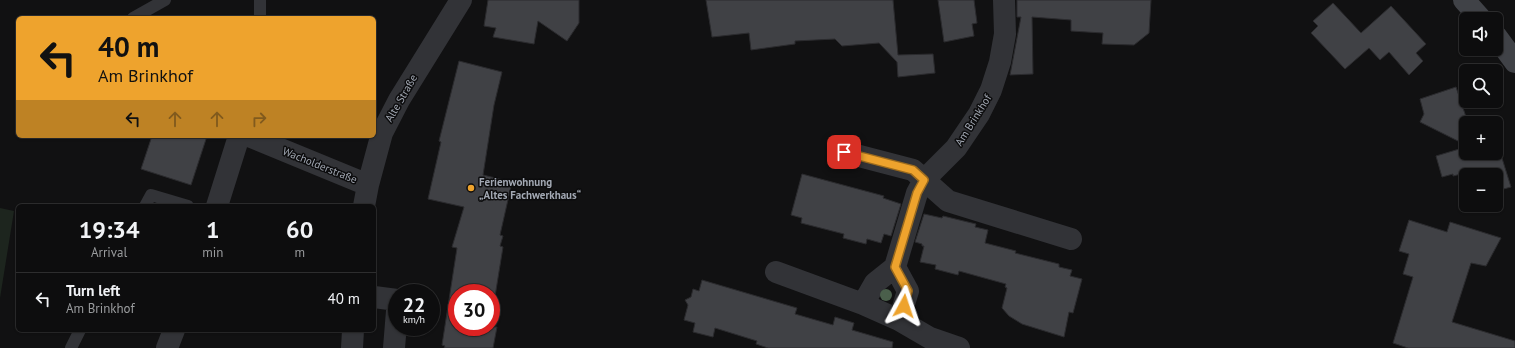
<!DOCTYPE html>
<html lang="en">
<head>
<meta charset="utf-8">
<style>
	body { margin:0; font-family:"PT Sans",sans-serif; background:#161617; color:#f1f3f6; height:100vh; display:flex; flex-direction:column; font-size:15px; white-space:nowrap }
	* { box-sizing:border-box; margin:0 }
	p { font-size:13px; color:#9a9c9e }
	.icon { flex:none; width:22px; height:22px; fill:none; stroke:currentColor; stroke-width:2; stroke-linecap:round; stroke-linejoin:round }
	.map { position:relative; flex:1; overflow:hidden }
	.side { position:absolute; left:16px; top:204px; width:360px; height:128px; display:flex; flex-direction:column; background:#0d0d0e; border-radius:6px; box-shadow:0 1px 3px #0004,0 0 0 1px #2d2d2e }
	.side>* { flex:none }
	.hud { position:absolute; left:16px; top:16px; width:360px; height:122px; border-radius:6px; box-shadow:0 1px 3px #0004,0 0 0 1px #2d2d2e; background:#eea32d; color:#111; overflow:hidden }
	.controls { position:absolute; left:1459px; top:12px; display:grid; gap:8px }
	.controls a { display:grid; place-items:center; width:44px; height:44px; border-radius:6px; background:#0d0d0e; box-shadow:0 1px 3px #0004,0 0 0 1px #2d2d2e; font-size:20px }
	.speed { position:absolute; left:388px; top:284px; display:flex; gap:8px; font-size:20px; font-weight:700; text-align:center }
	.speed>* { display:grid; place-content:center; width:52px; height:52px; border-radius:50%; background:#0d0d0e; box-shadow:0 1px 3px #0004,0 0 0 1px #2d2d2e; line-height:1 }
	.speed small { font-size:10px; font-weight:400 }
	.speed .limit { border:6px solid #d22; background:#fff; color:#111 }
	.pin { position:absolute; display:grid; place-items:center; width:34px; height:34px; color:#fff; margin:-17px; border-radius:8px; box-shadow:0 2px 6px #0006 }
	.me { position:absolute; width:44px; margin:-22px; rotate:5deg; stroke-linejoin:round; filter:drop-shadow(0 0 3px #0008) }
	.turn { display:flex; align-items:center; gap:14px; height:84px; padding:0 16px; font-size:18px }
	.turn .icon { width:52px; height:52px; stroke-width:2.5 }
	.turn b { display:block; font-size:28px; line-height:34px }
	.lanes { display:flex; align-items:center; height:38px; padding:0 16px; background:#0003; justify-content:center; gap:20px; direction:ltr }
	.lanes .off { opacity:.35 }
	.eta { display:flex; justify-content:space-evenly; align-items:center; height:68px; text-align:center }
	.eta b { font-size:24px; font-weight:600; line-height:28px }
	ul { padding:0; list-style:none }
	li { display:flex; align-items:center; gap:12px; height:52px; padding:0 16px; border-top:1px solid #2d2d2e }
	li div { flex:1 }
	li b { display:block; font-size:15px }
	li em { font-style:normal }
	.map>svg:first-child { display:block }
</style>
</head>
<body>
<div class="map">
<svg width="1515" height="348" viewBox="0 0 1515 348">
	<rect width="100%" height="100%" fill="#111112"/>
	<path fill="#1d251e" d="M 0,208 L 14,211 L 0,298 Z"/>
	<path fill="#404145" stroke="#2b2b2e" d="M 488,0 L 579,0 L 579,23 L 567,41 L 538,21 L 534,44 L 493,37 L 496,28 L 484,26 Z
		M 706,0 L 893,0 L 898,55 L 933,54 L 935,73 L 898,77 L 897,62 L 879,43 L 842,46 L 835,39 L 795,41 L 795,44 L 751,50 L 749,33 L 712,37 Z
		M 938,0 L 974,0 L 977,23 L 972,24 L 974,36 L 944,42 Z
		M 1017,0 L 1151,0 L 1149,33 L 1134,45 L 1102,44 L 1103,33 L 1071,31 L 1071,20 L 1032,17 L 1033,74 L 1010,75 L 1021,17 L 1017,17 Z
		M 1333,3 L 1361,33 L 1391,6 L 1426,44 L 1416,53 L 1423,61 L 1409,75 L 1389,52 L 1380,60 L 1369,48 L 1345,69 L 1311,33 L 1318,26 L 1313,21 Z
		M 459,61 L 502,72 L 494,105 L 483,175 L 512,182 L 500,235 L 503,236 L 500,246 L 503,247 L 491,321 L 491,293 L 457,293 L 457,327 L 497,327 L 493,348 L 444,348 L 445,346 L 442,345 L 457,248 L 452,247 L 464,207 L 428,199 L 441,142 L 439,141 Z
		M 1456,87 L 1468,123 L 1466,123 L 1466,145 L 1420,122 L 1424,114 L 1420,99 Z
		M 152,136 L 207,136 L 191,185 L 141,169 Z
		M 1496,139 L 1511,187 L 1496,191 L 1496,175 L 1466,175 L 1466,177 L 1465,173 L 1453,176 L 1453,174 L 1442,177 L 1436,156 L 1466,147 L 1466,153 L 1496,153 Z
		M 802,174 L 884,196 L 883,198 L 901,204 L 891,236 L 884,234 L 881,243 L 867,239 L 866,244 L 843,238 L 844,234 L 801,223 L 802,218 L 791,215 Z
		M 924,214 L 942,218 L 943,216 L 976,224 L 975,227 L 988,230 L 985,243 L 1016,251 L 1015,253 L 1059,264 L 1059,267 L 1072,270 L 1070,276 L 1082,279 L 1073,313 L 1069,312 L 1064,337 L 1022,324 L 1009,316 L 1002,308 L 1007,288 L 1005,287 L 1006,284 L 959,271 L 958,275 L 935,269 L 936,265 L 920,262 L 924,246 L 922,246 L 922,244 L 915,242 Z
		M 1409,220 L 1447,232 L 1450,222 L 1501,238 L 1486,266 L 1471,263 L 1452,322 L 1515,341 L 1515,348 L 1408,348 L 1393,343 L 1413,277 L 1403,274 L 1409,254 L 1399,251 Z
		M 702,280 L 797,308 L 795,314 L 833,325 L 835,317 L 854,323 L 852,330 L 893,342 L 892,348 L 768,348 L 756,344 L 757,341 L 715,328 L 713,337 L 693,332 L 695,323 L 684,320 L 688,305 L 685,300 L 691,297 L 693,289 L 699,291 Z"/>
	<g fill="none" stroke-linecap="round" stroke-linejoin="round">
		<path stroke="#323337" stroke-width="12" d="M 133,18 L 165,0
			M 260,18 L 260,0
			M 145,206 L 151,195 L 188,206
			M 71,348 L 80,330"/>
		<path stroke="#323337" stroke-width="22" d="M 249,136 L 368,185
			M 844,152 L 913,170 L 948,201 L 1071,239
			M 217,206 L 239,136
			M 364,206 L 368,185 L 382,133 L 399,100 L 461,0
			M 895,267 L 908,291 L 899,320
			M 776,272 L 863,304 L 875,283 L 895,267 L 917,193 L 924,180 L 956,148 L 979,114 L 991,90 L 1000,62 L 1005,34 L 1004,0
			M 374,297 L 397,300
			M 863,304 L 899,320 L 930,338 L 959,348
			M 167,348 L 174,330
			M 352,348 L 353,330
			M 394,348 L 397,311"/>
		<path stroke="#404247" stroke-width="22" d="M 1464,0 L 1481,19
			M 1496,36 L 1515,62"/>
	</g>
	<circle fill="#4a5f4b" cx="886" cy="295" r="6"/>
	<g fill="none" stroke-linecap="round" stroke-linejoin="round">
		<defs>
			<path id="route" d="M 844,152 L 913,170 L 924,180 L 917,193 L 895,267 L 908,291 L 904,306"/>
		</defs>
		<use href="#route" stroke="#9b6a1d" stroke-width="10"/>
		<use href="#route" stroke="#eea32d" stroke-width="7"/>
	</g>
	<circle fill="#eea32d" stroke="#0c0c0d" stroke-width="1.5" cx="471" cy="188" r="4"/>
	<g text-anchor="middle" stroke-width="3" stroke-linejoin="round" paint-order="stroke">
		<g font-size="11" fill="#a2a8b3" stroke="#0c0c0d">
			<text transform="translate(401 98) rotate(-60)" y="4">Alte Straße</text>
			<text transform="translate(973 120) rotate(-58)" y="4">Am Brinkhof</text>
			<text transform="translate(320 165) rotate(22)" y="4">Wacholderstraße</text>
		</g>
		<g font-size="11" font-weight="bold" fill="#a2a8b3" stroke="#0c0c0d" text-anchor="start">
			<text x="479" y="186">Ferienwohnung<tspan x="479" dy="13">„Altes Fachwerkhaus“</tspan></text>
		</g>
	</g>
</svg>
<div class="controls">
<a><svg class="icon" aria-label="sound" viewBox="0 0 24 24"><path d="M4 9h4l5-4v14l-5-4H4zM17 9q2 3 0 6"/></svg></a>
<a><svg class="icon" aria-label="search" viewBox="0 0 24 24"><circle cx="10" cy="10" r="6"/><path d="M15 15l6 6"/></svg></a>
<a>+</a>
<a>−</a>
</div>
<div class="speed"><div>22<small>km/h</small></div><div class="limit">30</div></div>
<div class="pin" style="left:844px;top:152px;background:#d93025"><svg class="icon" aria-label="arrive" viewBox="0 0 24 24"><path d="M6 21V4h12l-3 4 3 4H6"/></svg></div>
<svg class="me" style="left:904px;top:306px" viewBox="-20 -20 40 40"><path d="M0-17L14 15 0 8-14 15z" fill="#eea32d" stroke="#fff" stroke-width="4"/></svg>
<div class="hud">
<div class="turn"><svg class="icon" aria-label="left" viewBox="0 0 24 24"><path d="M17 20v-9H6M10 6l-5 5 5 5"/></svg><div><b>40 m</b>Am Brinkhof</div></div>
<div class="lanes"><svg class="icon" aria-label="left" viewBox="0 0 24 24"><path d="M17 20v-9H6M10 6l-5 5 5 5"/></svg><svg class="icon off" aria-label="ahead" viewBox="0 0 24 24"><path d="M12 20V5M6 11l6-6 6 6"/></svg><svg class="icon off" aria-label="ahead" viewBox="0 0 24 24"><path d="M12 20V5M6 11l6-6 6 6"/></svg><svg class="icon off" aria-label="right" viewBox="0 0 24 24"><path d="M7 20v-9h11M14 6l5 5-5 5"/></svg></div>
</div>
<section class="side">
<div class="eta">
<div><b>19:34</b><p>Arrival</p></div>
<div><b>1</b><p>min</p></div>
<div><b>60</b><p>m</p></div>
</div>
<ul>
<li><svg class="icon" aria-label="left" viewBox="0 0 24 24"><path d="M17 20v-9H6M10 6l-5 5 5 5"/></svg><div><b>Turn left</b><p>Am Brinkhof</p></div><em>40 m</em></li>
</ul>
</section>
</div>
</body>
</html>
